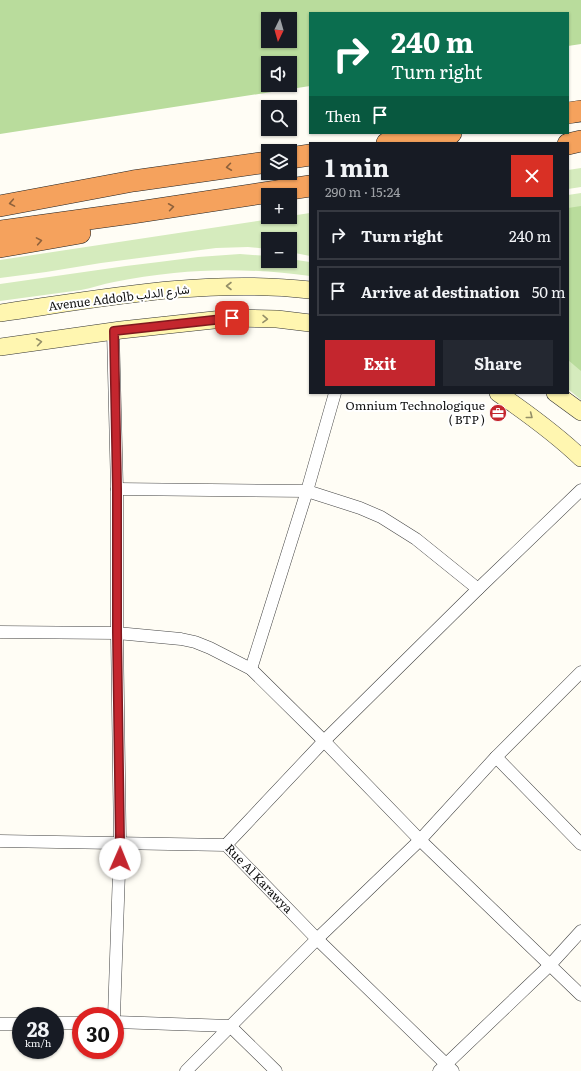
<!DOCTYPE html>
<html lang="en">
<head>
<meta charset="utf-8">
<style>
	body { margin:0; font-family:Literata,Vazirmatn,serif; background:#242831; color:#f1f3f6; height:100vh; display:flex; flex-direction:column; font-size:15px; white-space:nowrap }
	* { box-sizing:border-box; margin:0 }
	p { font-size:13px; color:#9ea1a6 }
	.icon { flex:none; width:22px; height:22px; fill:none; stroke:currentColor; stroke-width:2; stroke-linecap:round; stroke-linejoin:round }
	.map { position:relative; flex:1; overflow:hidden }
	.panel { position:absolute; left:309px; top:142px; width:260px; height:252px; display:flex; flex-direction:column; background:#171b24; border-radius:0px; box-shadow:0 1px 3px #0004 }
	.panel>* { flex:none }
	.banner { position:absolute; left:309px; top:12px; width:260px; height:122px; border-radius:0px; box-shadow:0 1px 3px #0004; background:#0b6e4f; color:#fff; overflow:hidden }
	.needle { width:26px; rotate:185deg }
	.controls { position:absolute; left:261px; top:12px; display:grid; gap:8px }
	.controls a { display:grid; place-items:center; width:36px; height:36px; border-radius:0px; background:#171b24; box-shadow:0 1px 3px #0004; font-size:20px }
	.speed { position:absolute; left:12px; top:1007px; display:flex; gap:8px; font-size:20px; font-weight:700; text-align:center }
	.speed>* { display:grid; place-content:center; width:52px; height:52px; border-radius:50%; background:#171b24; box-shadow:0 1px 3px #0004; line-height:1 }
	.speed small { font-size:10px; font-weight:400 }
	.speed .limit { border:6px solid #d22; background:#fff; color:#111 }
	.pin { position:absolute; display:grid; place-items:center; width:34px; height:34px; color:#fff; margin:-17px; border-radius:8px; box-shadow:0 2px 6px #0006 }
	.me { position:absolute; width:44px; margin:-22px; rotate:1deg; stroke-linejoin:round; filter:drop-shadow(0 0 3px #0008) }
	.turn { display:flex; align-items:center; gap:14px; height:84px; padding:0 16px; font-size:18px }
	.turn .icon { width:52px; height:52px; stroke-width:2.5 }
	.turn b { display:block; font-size:28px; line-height:34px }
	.then { display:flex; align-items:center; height:38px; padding:0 16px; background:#0003; gap:8px; font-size:15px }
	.round { display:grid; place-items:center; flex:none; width:42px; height:42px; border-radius:0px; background:#242831 }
	.head { display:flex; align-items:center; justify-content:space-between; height:68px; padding:0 16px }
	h1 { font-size:24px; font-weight:700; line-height:30px }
	.button { display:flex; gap:8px; margin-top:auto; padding:8px 16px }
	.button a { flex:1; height:46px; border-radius:0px; background:#c4262e; color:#fff; font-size:16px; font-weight:700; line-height:46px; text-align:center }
	.button a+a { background:#242831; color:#f1f3f6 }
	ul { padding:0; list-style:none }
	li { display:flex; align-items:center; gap:12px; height:50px; margin:0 8px 6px; padding:0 8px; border:2px solid #363941; border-radius:0px }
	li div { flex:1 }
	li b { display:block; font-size:15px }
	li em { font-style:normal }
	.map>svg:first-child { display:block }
</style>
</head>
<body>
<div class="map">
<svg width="581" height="1071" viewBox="0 0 581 1071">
	<rect width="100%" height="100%" fill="#fffdf5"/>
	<path fill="#d5ebbd" d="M 581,168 L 581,187 L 568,189 L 568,170 Z
		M 581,193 L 581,255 L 568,261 L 568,195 Z
		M 310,213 L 310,256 L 290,252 L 290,239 L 268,239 L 268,249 L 248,247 L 216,248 L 101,263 L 46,272 L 0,278 L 0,260 L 284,217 L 290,217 L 290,216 Z
		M 240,254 L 268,256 L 268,261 L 290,261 L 290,259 L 310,262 L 310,276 C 265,270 219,268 174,273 C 154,275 133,278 114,282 C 103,284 92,288 81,290 C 54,294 27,297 0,301 L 0,284 L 126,266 L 159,262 L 198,257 Z
		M 568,340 L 581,348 L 581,400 L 568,389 Z"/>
	<path fill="#b9dc9c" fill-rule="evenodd" d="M 0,0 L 581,0 L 581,44 L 568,46 L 568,13 L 310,13 L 310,86 L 0,134 ZM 268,19 L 290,19 L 290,41 L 268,41 ZM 268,63 L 290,63 L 290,85 L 268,85 Z
		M 581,206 L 581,371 L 568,360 L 568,208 Z"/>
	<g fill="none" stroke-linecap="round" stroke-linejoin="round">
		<defs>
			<g id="street">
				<path d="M 113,331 L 117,489 L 117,633 L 120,843 L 114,1016"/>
				<path d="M 117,489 L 307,491 L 360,508 L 381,517 L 416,539 L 478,589"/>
				<path d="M 0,632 L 117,633 L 181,639 L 195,642 L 210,648 L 251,669 L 324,741 L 420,840 L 581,995"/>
				<path d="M 251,669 L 307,491 L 335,393"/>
				<path d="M 496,757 L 581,844"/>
				<path id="s1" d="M 0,841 L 226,845 L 317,939 L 453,1071"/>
				<path d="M 226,845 L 324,741 L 478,589 L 581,490"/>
				<path d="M 115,1022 L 230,1026 L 276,1071"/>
				<path d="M 55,1023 L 81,1023"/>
				<path d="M 0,1024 L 21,1024"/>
				<path d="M 186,1071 L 317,939 L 420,840 L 496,757 L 581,672"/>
				<path d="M 439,1071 L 550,965 L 581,931"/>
			</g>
			<path id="secondary" d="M 0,313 C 103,298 206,278 310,290
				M 0,347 L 121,330 L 232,318 L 277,319 L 310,323
				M 498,393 C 527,413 556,434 581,458
				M 555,393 L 581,412"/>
			<path id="highway" d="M 568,113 L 581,111
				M 387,143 L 451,133
				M 568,144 L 581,141
				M 290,158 L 310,155
				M 0,206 L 133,181 L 268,162
				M 0,231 L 132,213 L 310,186
				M 0,247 L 80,233"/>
		</defs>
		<use href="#street" stroke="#444" stroke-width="13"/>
		<use href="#secondary" stroke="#333" stroke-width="18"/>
		<use href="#highway" stroke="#222" stroke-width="22"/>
		<use href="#street" stroke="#fff" stroke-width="12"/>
		<use href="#secondary" stroke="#fff6b0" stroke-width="17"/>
		<use href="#highway" stroke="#f5a25d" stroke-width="21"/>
	</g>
	<defs><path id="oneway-chevron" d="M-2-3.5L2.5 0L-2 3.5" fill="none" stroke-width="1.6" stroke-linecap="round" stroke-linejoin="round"/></defs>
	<g stroke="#8e613b">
		<use href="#oneway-chevron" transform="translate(229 167) rotate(172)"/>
		<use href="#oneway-chevron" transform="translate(12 203) rotate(170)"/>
		<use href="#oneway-chevron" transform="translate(171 207) rotate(-8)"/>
		<use href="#oneway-chevron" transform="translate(39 241) rotate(-10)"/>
	</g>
	<g stroke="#948f68">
		<use href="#oneway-chevron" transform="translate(229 286) rotate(180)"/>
		<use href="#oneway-chevron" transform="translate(265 319) rotate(1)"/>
		<use href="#oneway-chevron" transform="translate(39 342) rotate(-8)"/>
		<use href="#oneway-chevron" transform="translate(530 416) rotate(38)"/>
	</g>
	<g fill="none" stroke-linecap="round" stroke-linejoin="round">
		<defs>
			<path id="route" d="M 120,859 L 120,843 L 117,632 L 117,489 L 114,331 L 232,318"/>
		</defs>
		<use href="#route" stroke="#7f191e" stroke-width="10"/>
		<use href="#route" stroke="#c4262e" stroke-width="7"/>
	</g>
	<defs>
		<symbol id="office-disc" viewBox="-11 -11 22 22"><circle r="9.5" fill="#c4262e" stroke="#fff"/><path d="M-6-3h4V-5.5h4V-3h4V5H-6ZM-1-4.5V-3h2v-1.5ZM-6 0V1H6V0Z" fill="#fff"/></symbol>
	</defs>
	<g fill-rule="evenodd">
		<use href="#office-disc" x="488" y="403" width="20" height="20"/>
	</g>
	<g text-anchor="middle" stroke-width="4" stroke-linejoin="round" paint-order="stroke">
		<g font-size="12" fill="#111" stroke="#fff">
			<text transform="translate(119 298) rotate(-7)" y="4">Avenue Addolb شارع الدلب</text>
			<text dy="4" stroke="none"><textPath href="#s1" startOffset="273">Rue Al Karawya</textPath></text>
		</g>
		<g font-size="12" fill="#111" stroke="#fff" text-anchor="end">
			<text x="485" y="410">Omnium Technologique<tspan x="485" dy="14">( BTP )</tspan></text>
		</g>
	</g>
</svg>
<div class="controls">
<a><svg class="needle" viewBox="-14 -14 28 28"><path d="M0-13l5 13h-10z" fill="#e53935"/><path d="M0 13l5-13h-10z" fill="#9ea1a6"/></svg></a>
<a><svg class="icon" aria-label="sound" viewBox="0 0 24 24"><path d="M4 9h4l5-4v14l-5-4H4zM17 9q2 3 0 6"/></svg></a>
<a><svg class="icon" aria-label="search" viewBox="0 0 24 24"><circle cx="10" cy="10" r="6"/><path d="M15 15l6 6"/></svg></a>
<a><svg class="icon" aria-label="layers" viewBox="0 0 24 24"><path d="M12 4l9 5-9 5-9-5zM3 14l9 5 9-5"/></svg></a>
<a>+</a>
<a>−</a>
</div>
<div class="speed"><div>28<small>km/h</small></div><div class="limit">30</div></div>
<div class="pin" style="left:232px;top:318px;background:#d93025"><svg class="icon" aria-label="arrive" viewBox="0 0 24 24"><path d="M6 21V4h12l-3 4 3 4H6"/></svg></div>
<svg class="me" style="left:120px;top:859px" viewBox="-20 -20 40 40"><circle r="19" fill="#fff"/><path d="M0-13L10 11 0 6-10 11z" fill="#c4262e"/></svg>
<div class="banner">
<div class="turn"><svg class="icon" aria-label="right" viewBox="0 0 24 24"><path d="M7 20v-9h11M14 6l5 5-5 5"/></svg><div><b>240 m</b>Turn right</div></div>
<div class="then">Then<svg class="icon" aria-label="arrive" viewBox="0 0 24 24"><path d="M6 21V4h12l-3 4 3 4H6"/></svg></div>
</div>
<section class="panel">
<div class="head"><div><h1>1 min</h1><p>290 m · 15:24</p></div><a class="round" style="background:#d93025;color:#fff"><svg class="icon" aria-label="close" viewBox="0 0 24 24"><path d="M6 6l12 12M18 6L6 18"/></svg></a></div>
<ul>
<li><svg class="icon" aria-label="right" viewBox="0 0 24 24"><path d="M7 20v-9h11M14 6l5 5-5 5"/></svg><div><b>Turn right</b></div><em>240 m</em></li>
<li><svg class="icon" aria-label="arrive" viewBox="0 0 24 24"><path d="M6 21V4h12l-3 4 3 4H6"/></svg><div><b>Arrive at destination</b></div><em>50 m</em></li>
</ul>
<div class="button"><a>Exit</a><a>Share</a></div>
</section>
</div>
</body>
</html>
